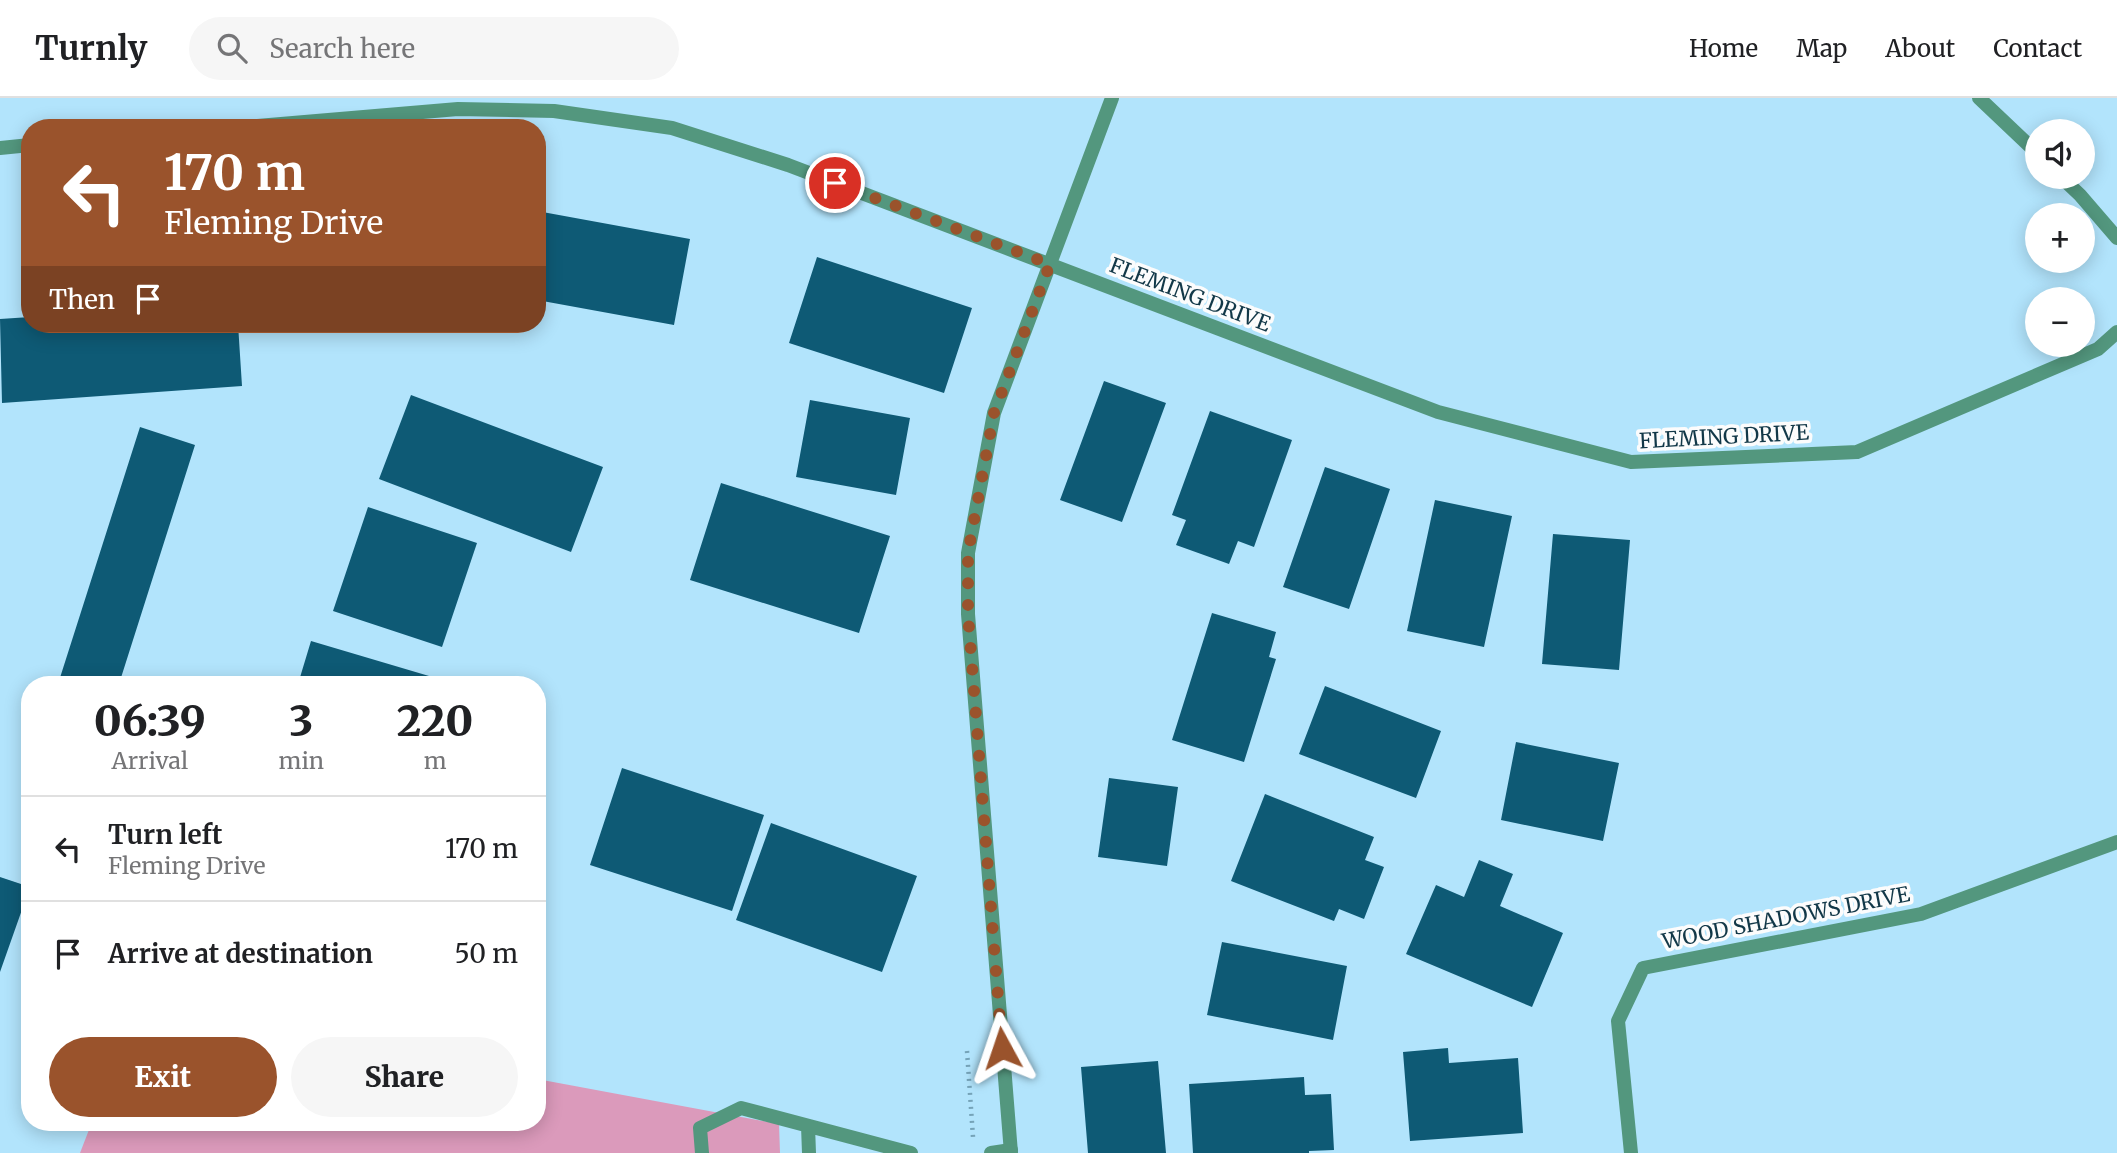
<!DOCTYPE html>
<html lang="en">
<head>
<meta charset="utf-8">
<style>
	body { margin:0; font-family:Merriweather,serif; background:#f6f6f6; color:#202124; height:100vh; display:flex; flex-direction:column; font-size:26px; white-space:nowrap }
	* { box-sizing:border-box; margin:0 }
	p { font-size:23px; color:#757577 }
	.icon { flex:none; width:38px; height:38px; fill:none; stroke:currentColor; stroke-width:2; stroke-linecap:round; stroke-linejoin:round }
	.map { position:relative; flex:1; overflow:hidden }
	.panel { position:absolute; left:21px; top:578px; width:525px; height:455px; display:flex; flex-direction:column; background:#fff; border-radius:28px; box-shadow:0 4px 18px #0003 }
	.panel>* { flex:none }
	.hud { position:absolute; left:21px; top:21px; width:525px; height:214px; border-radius:28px; box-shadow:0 4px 18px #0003; background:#9a532c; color:#fff; overflow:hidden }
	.buttons { position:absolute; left:2025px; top:21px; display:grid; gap:14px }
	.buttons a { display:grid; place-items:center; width:70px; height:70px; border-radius:50%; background:#fff; box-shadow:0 4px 18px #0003; font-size:35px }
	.pin { position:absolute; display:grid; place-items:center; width:60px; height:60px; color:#fff; margin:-30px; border:4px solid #fff; border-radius:50%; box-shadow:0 2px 7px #0007 }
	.me { position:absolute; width:77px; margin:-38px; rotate:355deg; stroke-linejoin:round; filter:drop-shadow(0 0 5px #0008) }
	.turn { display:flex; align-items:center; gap:24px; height:147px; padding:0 28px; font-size:32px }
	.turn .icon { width:91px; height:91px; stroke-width:2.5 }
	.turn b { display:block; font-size:49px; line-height:60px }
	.then { display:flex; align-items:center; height:66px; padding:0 28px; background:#0003; gap:14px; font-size:26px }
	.eta { display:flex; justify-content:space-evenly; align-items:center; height:119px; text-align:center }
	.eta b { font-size:42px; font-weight:800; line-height:49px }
	.cta { display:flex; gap:14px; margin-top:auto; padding:14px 28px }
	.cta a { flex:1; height:80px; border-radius:42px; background:#9a532c; color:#fff; font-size:28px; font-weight:800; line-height:80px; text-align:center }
	.cta a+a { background:#f6f6f6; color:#202124 }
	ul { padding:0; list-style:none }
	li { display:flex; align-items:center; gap:21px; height:105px; padding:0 28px; border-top:2px solid #e0e0e0 }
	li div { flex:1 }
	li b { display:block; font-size:26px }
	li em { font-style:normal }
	header { display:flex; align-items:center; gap:42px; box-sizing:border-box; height:98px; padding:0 35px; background:#fff; border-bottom:2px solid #e0e0e0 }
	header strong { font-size:33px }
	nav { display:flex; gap:38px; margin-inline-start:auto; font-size:24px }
	.search { width:490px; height:63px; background:#f6f6f6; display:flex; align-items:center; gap:18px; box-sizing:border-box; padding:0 24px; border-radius:38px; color:#757577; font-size:26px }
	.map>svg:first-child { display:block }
</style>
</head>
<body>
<header>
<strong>Turnly</strong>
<div class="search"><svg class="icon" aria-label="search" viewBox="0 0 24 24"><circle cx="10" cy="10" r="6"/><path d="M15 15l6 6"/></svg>Search here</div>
<nav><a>Home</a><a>Map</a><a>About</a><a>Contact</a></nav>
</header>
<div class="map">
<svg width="2117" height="1055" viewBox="0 0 2117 1055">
	<rect width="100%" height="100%" fill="#b2e4fc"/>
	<path fill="#db9abb" d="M 537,981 L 779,1026 L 780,1055 L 80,1055 L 92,1024 L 537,1024 Z"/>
	<path fill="#0e5a75" d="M 537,113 L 690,141 L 674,227 L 537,202 Z
		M 817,159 L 972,210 L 944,295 L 789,245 Z
		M 30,219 L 30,226 L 238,226 L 242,288 L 2,305 L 0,221 Z
		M 1104,283 L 1166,305 L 1122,424 L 1060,402 Z
		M 411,297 L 603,369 L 571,454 L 379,381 Z
		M 810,302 L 910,320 L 896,397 L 796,379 Z
		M 1210,313 L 1292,342 L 1254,449 L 1238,443 L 1229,466 L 1176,447 L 1186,422 L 1172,417 Z
		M 140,329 L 195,347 L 119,586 L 58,586 Z
		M 1325,369 L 1390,391 L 1349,511 L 1283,489 Z
		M 721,385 L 890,438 L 859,535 L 690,482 Z
		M 1435,402 L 1512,418 L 1484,549 L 1407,533 Z
		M 368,409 L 477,445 L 442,549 L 333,513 Z
		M 1553,436 L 1630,442 L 1619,572 L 1542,566 Z
		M 1212,515 L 1276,534 L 1269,559 L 1276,561 L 1244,664 L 1172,642 Z
		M 311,543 L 456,586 L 298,586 Z
		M 1325,588 L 1441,633 L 1416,700 L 1299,656 Z
		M 1516,644 L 1619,665 L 1603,743 L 1501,722 Z
		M 622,670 L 764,717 L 732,813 L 590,767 Z
		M 1109,680 L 1178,689 L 1167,768 L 1098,759 Z
		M 1265,696 L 1374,739 L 1365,762 L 1384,769 L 1364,821 L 1339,811 L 1334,823 L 1231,783 Z
		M 771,725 L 917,778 L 882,874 L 736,822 Z
		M 1479,762 L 1513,776 L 1500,808 L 1563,835 L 1532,909 L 1406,856 L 1436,787 L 1464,799 Z
		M 0,779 L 30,789 L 0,874 Z
		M 1222,844 L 1347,868 L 1333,942 L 1207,917 Z
		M 1448,950 L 1449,965 L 1518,960 L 1523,1035 L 1410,1043 L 1403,954 Z
		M 1158,963 L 1166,1055 L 1088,1055 L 1081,969 Z
		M 1304,979 L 1305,997 L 1331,996 L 1334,1052 L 1309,1053 L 1309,1055 L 1193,1055 L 1189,986 Z"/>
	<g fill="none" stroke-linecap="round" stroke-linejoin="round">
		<path stroke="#75a3b8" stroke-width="4.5" stroke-dasharray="2 5" stroke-linecap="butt" d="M 967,953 L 973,1039"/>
		<path stroke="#53977e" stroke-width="14" d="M 808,1028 L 809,1055
			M 702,1055 L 700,1030 L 741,1010 L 911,1055
			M 991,1055 L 1011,1052"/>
		<path stroke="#53977e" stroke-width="14" d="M 1979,0 L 2037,55
			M 232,30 L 458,11 L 554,13 L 672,30 L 788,67 L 1438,314 L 1631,364 L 1857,354 L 2098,251 L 2117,234
			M 0,50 L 30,47
			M 2061,79 L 2080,97 L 2117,140
			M 1011,1055 L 968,516 L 968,455 L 994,315 L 1112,0
			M 1631,1055 L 1618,923 L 1643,870 L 1921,816 L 2117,744"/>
	</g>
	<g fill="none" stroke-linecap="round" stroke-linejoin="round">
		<path stroke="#9a532c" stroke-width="12" stroke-dasharray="0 21.6" d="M 835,85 L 1050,166 L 994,315 L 968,455 L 968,516 L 1002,950"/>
	</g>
	<g text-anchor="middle" stroke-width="7" stroke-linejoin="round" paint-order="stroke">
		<g font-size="21" fill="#123848" stroke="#fcfcfc">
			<text transform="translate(1190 197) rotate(21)" y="7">FLEMING DRIVE</text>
			<text transform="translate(1724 339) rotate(-3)" y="7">FLEMING DRIVE</text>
			<text transform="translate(1786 820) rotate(-11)" y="7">WOOD SHADOWS DRIVE</text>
		</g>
	</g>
</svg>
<div class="buttons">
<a><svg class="icon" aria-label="sound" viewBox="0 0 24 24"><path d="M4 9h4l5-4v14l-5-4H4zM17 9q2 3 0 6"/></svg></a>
<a>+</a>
<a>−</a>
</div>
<div class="pin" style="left:835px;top:85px;background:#d93025"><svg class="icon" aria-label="arrive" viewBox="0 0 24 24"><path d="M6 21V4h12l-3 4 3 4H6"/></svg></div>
<svg class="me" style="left:1002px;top:950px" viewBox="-20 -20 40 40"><path d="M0-17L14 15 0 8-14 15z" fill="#9a532c" stroke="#fff" stroke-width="4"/></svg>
<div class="hud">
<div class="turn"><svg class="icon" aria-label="left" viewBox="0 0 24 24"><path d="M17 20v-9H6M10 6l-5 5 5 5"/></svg><div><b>170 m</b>Fleming Drive</div></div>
<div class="then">Then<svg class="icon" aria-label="arrive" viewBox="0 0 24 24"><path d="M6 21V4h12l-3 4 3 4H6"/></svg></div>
</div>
<section class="panel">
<div class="eta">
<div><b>06:39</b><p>Arrival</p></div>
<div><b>3</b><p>min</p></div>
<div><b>220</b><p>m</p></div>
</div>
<ul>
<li><svg class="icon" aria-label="left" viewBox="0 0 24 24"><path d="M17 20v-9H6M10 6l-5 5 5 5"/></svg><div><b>Turn left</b><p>Fleming Drive</p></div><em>170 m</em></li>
<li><svg class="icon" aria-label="arrive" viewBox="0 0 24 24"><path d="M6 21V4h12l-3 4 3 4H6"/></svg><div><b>Arrive at destination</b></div><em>50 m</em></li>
</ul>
<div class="cta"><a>Exit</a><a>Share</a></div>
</section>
</div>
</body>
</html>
